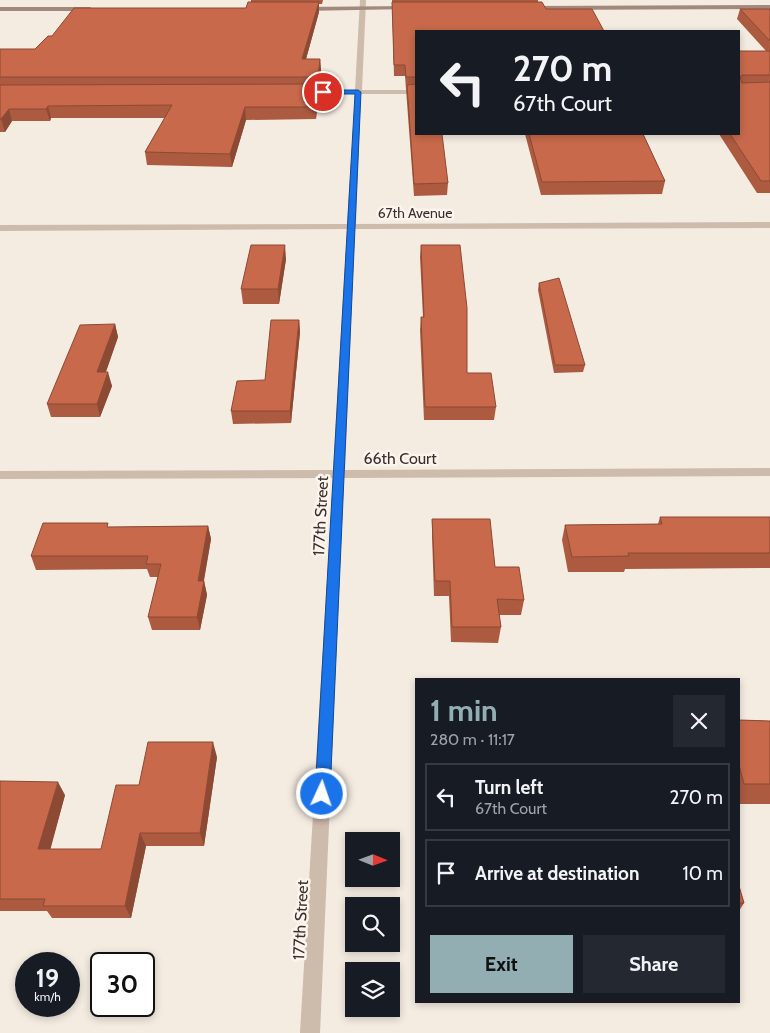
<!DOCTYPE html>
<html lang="en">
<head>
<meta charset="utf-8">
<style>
	body { margin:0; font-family:Cabin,sans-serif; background:#242831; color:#f1f3f6; height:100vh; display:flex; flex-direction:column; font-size:19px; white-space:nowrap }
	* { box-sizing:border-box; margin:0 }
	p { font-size:16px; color:#9ea1a6 }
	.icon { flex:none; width:28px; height:28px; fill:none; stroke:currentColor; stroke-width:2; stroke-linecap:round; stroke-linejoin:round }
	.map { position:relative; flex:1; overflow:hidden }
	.side { position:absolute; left:415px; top:678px; width:325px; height:325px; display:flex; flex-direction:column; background:#171b24; border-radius:0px; box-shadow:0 2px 8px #0003 }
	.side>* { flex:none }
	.top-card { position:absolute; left:415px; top:30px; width:325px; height:105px; border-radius:0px; box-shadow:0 2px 8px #0003; background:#171b24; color:#f1f3f6; overflow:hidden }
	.needle { width:32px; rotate:91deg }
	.fabs { position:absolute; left:345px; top:832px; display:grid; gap:10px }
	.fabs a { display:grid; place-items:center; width:55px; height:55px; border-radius:0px; background:#171b24; box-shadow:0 2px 8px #0003; font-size:25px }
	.speed { position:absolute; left:15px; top:952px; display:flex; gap:10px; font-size:25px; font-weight:700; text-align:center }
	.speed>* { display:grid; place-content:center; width:65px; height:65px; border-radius:50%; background:#171b24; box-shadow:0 2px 8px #0003; line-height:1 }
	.speed small { font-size:12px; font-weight:400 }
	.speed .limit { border:2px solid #111; border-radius:8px; background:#fff; color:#111 }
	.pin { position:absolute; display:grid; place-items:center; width:42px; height:42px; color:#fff; margin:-21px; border:2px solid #fff; border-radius:50%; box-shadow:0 1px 5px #0007 }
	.me { position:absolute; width:55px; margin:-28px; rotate:3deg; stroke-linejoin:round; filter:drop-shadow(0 0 4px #0008) }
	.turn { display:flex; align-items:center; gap:18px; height:105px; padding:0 15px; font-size:22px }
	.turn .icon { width:65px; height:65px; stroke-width:2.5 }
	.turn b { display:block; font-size:35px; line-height:42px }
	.round { display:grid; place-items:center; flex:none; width:52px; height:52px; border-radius:0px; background:#242831 }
	.overview { display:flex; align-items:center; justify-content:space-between; height:85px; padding:0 15px }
	h1 { font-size:30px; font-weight:700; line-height:38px; color:#92aeb2 }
	.action { display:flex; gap:10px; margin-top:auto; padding:10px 15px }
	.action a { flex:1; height:58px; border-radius:0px; background:#92aeb2; color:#111; font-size:20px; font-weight:700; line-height:58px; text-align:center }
	.action a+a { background:#242831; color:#f1f3f6 }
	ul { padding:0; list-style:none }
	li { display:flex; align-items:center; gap:15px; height:68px; margin:0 10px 8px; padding:0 5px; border:2px solid #363941; border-radius:0px }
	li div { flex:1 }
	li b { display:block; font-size:19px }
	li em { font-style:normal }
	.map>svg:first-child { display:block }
</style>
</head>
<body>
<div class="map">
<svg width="770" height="1033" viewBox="0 0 770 1033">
	<rect width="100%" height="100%" fill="#f4ebe1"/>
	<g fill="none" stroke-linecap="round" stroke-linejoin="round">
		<path fill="#cdbbac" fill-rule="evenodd" d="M 360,0 L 366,0 L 362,90 L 416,90 L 416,94 L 361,94 L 356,224 L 770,222 L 770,228 L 355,229 L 345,470 L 770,468 L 770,476 L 344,478 L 320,1033 L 300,1033 L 333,478 L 0,479 L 0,471 L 333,470 L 347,229 L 0,231 L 0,225 L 347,224 L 355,94 L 301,94 L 298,92 L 301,90 L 355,90 Z"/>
		<path fill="#a18a7d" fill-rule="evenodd" d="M 770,5 L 770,9 L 530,10 L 527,8 L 530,6 Z
			M 408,6 L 410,9 L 303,11 L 300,9 L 303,7 Z
			M 0,7 L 90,7 L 93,9 L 90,11 L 0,11 Z"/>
	</g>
	<path fill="#ac5a40" d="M 251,0 L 323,0 L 322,4 L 319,4 L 319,12 L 306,59 L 320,59 L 321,70 L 319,88 L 318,88 L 318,96 L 316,119 L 246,120 L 232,167 L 147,165 L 145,152 L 165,118 L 51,118 L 50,121 L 12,121 L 5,132 L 0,132 L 0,49 L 35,49 L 52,36 L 246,8 L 251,2 Z
		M 392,0 L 538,0 L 538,2 L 416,31 L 416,134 L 448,183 L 447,195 L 414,196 L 405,76 L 394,76 Z
		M 740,9 L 770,9 L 770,193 L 757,193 L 719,134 L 739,134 L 739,51 L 766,51 L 737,19 Z
		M 525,134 L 643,134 L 665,181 L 662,194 L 541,195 Z
		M 421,245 L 467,373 L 496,407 L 494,420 L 424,420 L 420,330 L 421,317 L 423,317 L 420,257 Z
		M 286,259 L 279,304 L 243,304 L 241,289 Z
		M 539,283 L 585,365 L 583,372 L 554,373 L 538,290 Z
		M 299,320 L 300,332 L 291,423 L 233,424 L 231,411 L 265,380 Z
		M 115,324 L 118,337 L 106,372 L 112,386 L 100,417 L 51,417 L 47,404 Z
		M 660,517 L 770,517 L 770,568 L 625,569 L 624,572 L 568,572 L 562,540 L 565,525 L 658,524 Z
		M 432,519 L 495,567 L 524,600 L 521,615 L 499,615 L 501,627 L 498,643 L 451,642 L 449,596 L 434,596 L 432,535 Z
		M 208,526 L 211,539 L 204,581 L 207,595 L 200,630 L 152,630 L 148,617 L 158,577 L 150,577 L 147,569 L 36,570 L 31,556 L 109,527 Z
		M 739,720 L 770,721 L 770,804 L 739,804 Z
		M 217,757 L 204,846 L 146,846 L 131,918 L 52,918 L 47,911 L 0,911 L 0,781 L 65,795 L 50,849 L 101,849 L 139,785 Z
		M 739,886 L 744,903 L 739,911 Z"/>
	<path fill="#8c4a34" d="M 319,2 L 319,12 L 303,70 L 302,59 Z
		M 320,59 L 321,70 L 319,88 L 318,77 Z
		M 318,84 L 318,96 L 316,119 L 315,107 Z
		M 48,106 L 51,118 L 50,121 L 46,109 Z
		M 245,107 L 246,120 L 232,167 L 230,154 Z
		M 9,109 L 12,121 L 5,132 L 1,119 Z
		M 285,245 L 286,259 L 279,304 L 278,289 Z
		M 299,320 L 300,332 L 291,423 L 290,411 Z
		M 115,324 L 118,337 L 101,385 L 97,372 Z
		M 108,372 L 112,386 L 100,417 L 97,404 Z
		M 208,526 L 211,539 L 201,595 L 198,581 Z
		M 204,581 L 207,595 L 200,630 L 197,617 Z
		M 213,742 L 217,757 L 204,846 L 200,833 Z
		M 58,782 L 65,795 L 47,862 L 38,849 Z
		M 140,833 L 146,846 L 131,918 L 125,906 Z"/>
	<path fill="#c8694b" stroke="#8c4a34" d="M 248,2 L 319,2 L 302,59 L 320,59 L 318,77 L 0,77 L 0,49 L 35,49 L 48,36 L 52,36 L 74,8 L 246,8 Z
		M 392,2 L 542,2 L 546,9 L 592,9 L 604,31 L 416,31 L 416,77 L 406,77 L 405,65 L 394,65 Z
		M 740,9 L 770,9 L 770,41 Z
		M 739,51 L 770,51 L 770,75 L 742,75 L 740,77 L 742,83 L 770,82 L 770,181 L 761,181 L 730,134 L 739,134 Z
		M 318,84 L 315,107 L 245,107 L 230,154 L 145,152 L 172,105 L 48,106 L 46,109 L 9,109 L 1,119 L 0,119 L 0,85 Z
		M 416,84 L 416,134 L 442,134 L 448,183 L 414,184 L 407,85 Z
		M 529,134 L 643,134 L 665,181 L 542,182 Z
		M 251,245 L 285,245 L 278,289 L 241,289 Z
		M 421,245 L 460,245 L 467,308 L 467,373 L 491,373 L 496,407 L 425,407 L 421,317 L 424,317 Z
		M 559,278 L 585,365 L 555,365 L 539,283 Z
		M 271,320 L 299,320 L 290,411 L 231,411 L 237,381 L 265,380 Z
		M 115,324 L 97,372 L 108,372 L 97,404 L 47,404 L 80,325 Z
		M 660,517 L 770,517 L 770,553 L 628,553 L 629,556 L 572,557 L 565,525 L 662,524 Z
		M 432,519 L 490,519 L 495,567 L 519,567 L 524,600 L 497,599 L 501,627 L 452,627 L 450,581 L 435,581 Z
		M 43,523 L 108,523 L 107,527 L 208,526 L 198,581 L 204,581 L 197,617 L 148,617 L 161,564 L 146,564 L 148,556 L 31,556 Z
		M 739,720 L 770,721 L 770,784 L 744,784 L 739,765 Z
		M 148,742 L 213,742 L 200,833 L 140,833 L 125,906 L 43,906 L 45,899 L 0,899 L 0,781 L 58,782 L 38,849 L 101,849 L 116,785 L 139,785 Z
		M 739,886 L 744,903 L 739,903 Z"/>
	<path fill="#1a73e8" stroke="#114b97" d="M 323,90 L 358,90 L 361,92 L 330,794 L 328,799 L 322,801 L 317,799 L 315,794 L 355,94 L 321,94 Z"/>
	<g text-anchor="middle" stroke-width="5" stroke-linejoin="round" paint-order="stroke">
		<g font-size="14" fill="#3b302b" stroke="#fbf5ee">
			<text x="415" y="218">67th Avenue</text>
		</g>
		<g font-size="16" fill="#3b302b" stroke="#fbf5ee">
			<text x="400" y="464">66th Court</text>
			<text transform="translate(320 516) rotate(-87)" y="6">177th Street</text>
			<text transform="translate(300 920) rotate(-87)" y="6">177th Street</text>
		</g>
	</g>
</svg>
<div class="fabs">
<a><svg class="needle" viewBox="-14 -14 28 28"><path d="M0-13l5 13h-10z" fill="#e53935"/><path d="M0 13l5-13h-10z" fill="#9ea1a6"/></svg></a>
<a><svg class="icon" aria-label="search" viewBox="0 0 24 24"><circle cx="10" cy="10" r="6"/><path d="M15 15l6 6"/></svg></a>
<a><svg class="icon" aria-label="layers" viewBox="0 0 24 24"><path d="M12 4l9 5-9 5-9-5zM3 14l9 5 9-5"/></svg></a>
</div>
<div class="speed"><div>19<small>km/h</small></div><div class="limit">30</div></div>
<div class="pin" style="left:323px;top:92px;background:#d93025"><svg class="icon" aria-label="arrive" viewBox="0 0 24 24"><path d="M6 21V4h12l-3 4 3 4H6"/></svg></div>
<svg class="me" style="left:322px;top:794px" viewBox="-20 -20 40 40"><circle r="17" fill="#1a73e8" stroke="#fff" stroke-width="3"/><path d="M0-11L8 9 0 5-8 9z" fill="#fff"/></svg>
<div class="top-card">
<div class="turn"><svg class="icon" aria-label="left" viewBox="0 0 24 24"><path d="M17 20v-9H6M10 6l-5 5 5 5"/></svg><div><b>270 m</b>67th Court</div></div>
</div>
<section class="side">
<div class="overview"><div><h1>1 min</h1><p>280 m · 11:17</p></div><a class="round"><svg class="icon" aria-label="close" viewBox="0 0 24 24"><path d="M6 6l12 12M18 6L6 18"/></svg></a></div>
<ul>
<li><svg class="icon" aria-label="left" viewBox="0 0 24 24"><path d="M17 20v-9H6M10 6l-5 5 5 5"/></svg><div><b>Turn left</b><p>67th Court</p></div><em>270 m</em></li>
<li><svg class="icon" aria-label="arrive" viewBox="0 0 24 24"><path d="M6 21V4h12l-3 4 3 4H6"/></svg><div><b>Arrive at destination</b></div><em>10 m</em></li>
</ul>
<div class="action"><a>Exit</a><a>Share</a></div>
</section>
</div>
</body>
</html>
